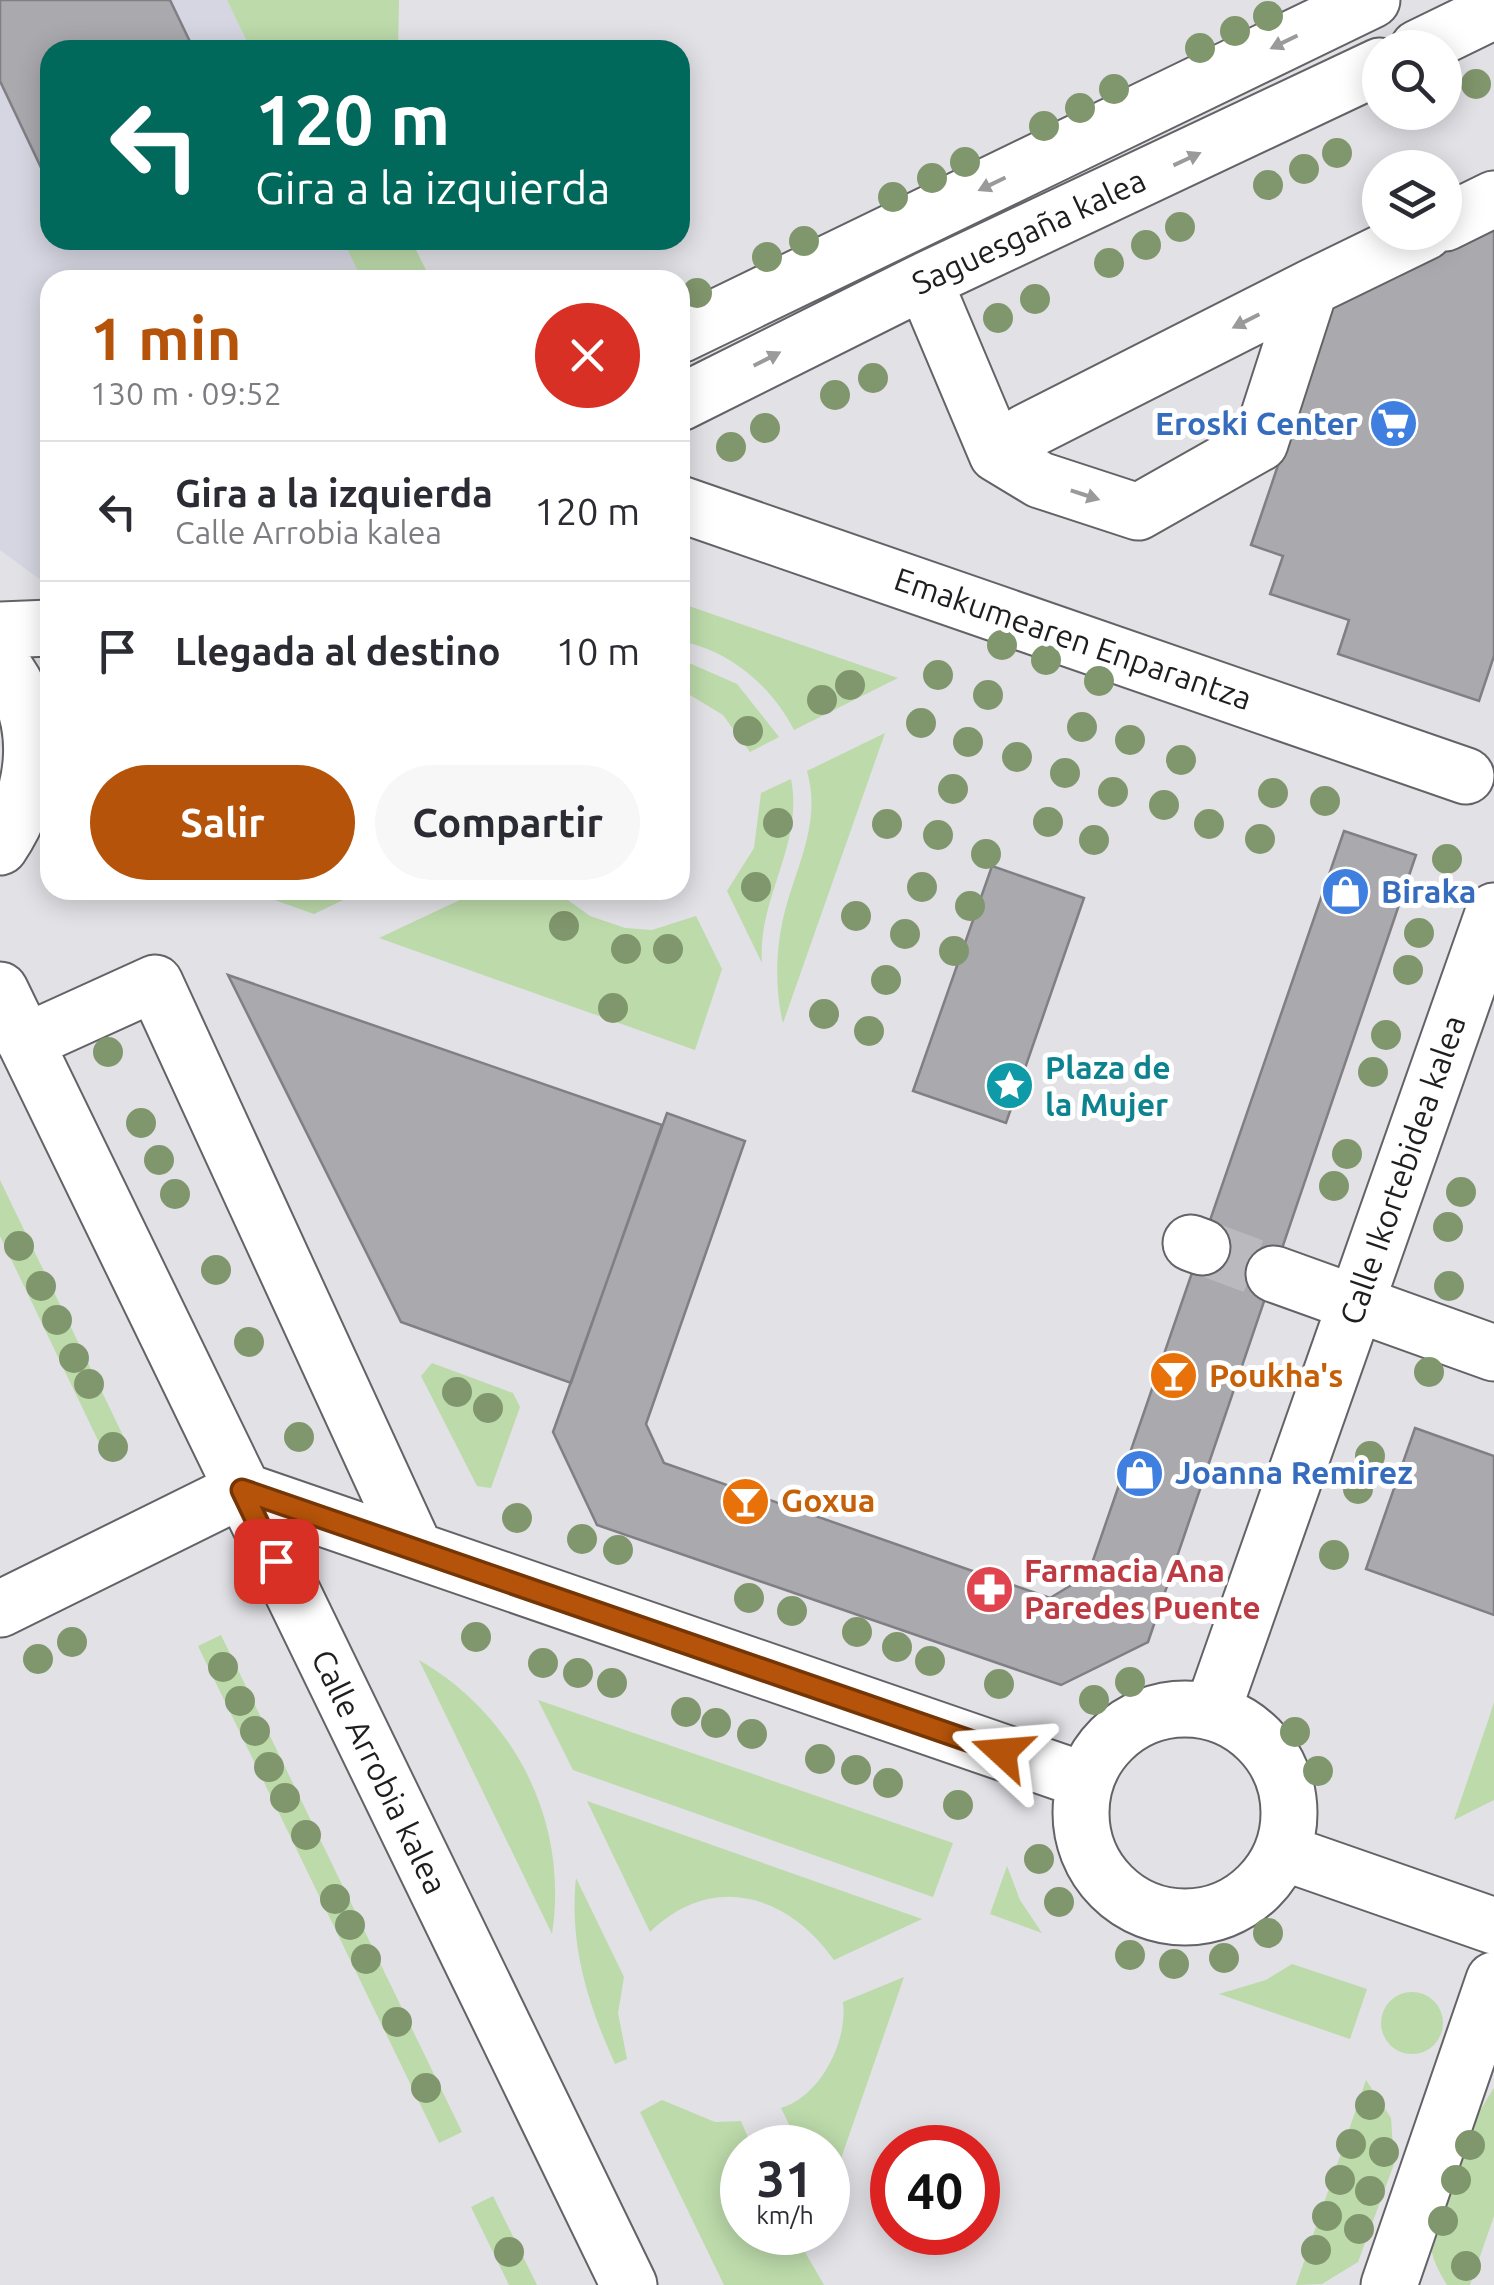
<!DOCTYPE html>
<html lang="es">
<head>
<meta charset="utf-8">
<style>
	body { margin:0; font-family:Ubuntu,sans-serif; background:#f7f7f7; color:#2b2b33; height:100vh; display:flex; flex-direction:column; font-size:38px; white-space:nowrap }
	* { box-sizing:border-box; margin:0 }
	p { font-size:32px; color:#7c7c81 }
	.icon { flex:none; width:55px; height:55px; fill:none; stroke:currentColor; stroke-width:2; stroke-linecap:round; stroke-linejoin:round }
	.map { position:relative; flex:1; overflow:hidden }
	.sheet { position:absolute; left:40px; top:270px; width:650px; height:630px; display:flex; flex-direction:column; background:#fff; border-radius:30px; box-shadow:0 5px 25px #0003 }
	.sheet>* { flex:none }
	.hud { position:absolute; left:40px; top:40px; width:650px; height:210px; border-radius:30px; box-shadow:0 5px 25px #0003; background:#00695c; color:#fff; overflow:hidden }
	.controls { position:absolute; left:1362px; top:30px; display:grid; gap:20px }
	.controls a { display:grid; place-items:center; width:100px; height:100px; border-radius:50%; background:#fff; box-shadow:0 5px 25px #0003; font-size:50px }
	.speed { position:absolute; left:720px; top:2125px; display:flex; gap:20px; font-size:50px; font-weight:700; text-align:center }
	.speed>* { display:grid; place-content:center; width:130px; height:130px; border-radius:50%; background:#fff; box-shadow:0 5px 25px #0003; line-height:1 }
	.speed small { font-size:25px; font-weight:400 }
	.speed .limit { border:15px solid #d22; background:#fff; color:#111 }
	.pin { position:absolute; display:grid; place-items:center; width:85px; height:85px; color:#fff; margin:-42px; border-radius:20px; box-shadow:0 5px 15px #0006 }
	.me { position:absolute; width:110px; margin:-55px; rotate:289deg; stroke-linejoin:round; filter:drop-shadow(0 0 8px #0008) }
	.turn { display:flex; align-items:center; gap:35px; height:210px; padding:0 50px; font-size:45px }
	.turn .icon { width:130px; height:130px; stroke-width:2.5 }
	.turn b { display:block; font-size:70px; line-height:85px }
	.round { display:grid; place-items:center; flex:none; width:105px; height:105px; border-radius:52px; background:#f7f7f7 }
	.headline { display:flex; align-items:center; justify-content:space-between; height:170px; padding:0 50px }
	h1 { font-size:60px; font-weight:700; line-height:75px; color:#b45309 }
	.primary-button { display:flex; gap:20px; margin-top:auto; padding:20px 50px }
	.primary-button a { flex:1; height:115px; border-radius:60px; background:#b45309; color:#fff; font-size:40px; font-weight:700; line-height:115px; text-align:center }
	.primary-button a+a { background:#f7f7f7; color:#2b2b33 }
	ul { padding:0; list-style:none }
	li { display:flex; align-items:center; gap:30px; height:140px; padding:0 50px; border-top:2px solid #e1e1e2 }
	li div { flex:1 }
	li b { display:block; font-size:38px }
	li em { font-style:normal }
	.map>svg:first-child { display:block }
</style>
</head>
<body>
<div class="map">
<svg width="1494" height="2285" viewBox="0 0 1494 2285">
	<rect width="100%" height="100%" fill="#e1e1e6"/>
	<path fill="#d6d6e2" d="M 0,0 L 227,0 L 251,50 L 50,50 L 50,240 L 343,240 L 362,280 L 50,280 L 50,587 L 0,550 Z"/>
	<path fill="#bcdaaa" d="M 227,0 L 399,0 L 398,50 L 251,50 Z
		M 343,240 L 411,240 L 431,280 L 362,280 Z
		M 680,603 L 898,678 L 794,730 C 772,686 729,650 680,641 Z
		M 680,659 L 737,684 L 779,737 L 750,752 L 723,715 L 680,689 Z
		M 885,733 L 783,1023 C 774,987 776,942 786,907 C 799,861 821,820 807,771 Z
		M 680,773 C 693,793 694,815 680,835 Z
		M 791,779 C 804,845 757,898 762,963 L 727,891 L 754,848 L 761,793 Z
		M 246,890 L 364,890 L 314,914 Z
		M 481,890 L 554,890 L 590,916 L 625,928 L 652,930 L 696,916 L 722,969 L 695,1050 L 379,938 Z
		M 0,1180 L 128,1446 L 106,1457 L 0,1236 Z
		M 432,1363 L 513,1393 L 520,1407 L 491,1488 L 477,1486 L 421,1376 Z
		M 221,1635 L 462,2132 L 439,2143 L 198,1646 Z
		M 419,1660 C 516,1716 569,1823 552,1934 Z
		M 538,1700 L 953,1843 L 933,1897 L 573,1770 Z
		M 1494,1702 L 1494,1800 L 1454,1820 L 1489,1718 Z
		M 587,1801 L 922,1919 L 834,1960 C 788,1895 713,1871 650,1932 Z
		M 1007,1866 L 1020,1900 L 1042,1933 L 990,1914 Z
		M 576,1878 L 624,1977 L 618,2013 L 627,2059 L 615,2064 C 588,2004 569,1945 576,1878 Z
		M 1292,1964 L 1367,1989 L 1350,2039 L 1219,1994 L 1266,1980 Z
		M 904,1977 L 828,2196 L 828,2148 L 800,2147 L 781,2108 C 821,2096 848,2041 843,2002 Z
		M1381 2023a31 31 0 1 1 62 0a31 31 0 1 1-62 0Z
		M 1366,2080 L 1391,2118 L 1394,2164 L 1358,2262 L 1322,2284 L 1296,2285 Z
		M 1494,2088 L 1494,2216 L 1470,2285 L 1447,2285 C 1439,2272 1430,2256 1431,2241 C 1434,2207 1474,2116 1494,2088 Z
		M 662,2100 L 715,2122 L 741,2121 L 752,2147 L 742,2148 L 742,2232 L 794,2233 L 824,2285 L 724,2285 L 640,2112 Z
		M 493,2196 L 537,2285 L 509,2285 L 471,2207 Z"/>
	<path fill="#a9a9ae" stroke="#7f7f84" stroke-width="2.5" d="M 0,0 L 170,0 L 194,50 L 50,50 L 50,173 L 45,176 L 0,81 Z
		M 1494,225 L 1494,656 L 1479,701 L 1338,654 L 1349,620 L 1270,594 L 1283,556 L 1251,545 L 1333,303 Z
		M 1344,831 L 1416,855 L 1148,1642 L 1061,1685 L 597,1525 L 553,1432 L 667,1113 L 745,1141 L 646,1424 L 664,1463 L 1050,1598 L 1088,1575 Z
		M 992,866 L 1084,898 L 1006,1123 L 913,1091 Z
		M 228,975 L 662,1125 L 571,1383 L 401,1322 Z
		M 1415,1428 L 1494,1456 L 1494,1615 L 1366,1569 Z"/>
	<g fill="none" stroke-linecap="round" stroke-linejoin="round">
		<path stroke="#bababe" stroke-width="55" stroke-dasharray="55 28" stroke-linecap="butt" d="M 1202,1247 L 1274,1274"/>
		<defs>
			<path id="minor" d="M 1418,48 L 1494,11
				M 1445,223 L 1494,199
				M 924,281 L 997,454 L 1040,480 L 1138,512 L 1260,443 L 1310,288 L 1026,432 L 997,454
				M 1310,288 L 1425,232
				M 680,335 L 1372,0
				M 680,403 L 924,281 L 1380,66
				M 680,504 L 1466,776
				M 0,630 L 50,628
				M 0,662 C 46,718 38,790 0,847
				M 0,990 L 629,2285
				M 25,1042 L 155,983 L 415,1549
				M 1191,1243 L 1202,1247
				M 1274,1274 L 1494,1353
				M 0,1609 L 241,1490 L 1086,1781
				M1081 1813a104 104 0 1 1 208 0a104 104 0 1 1-208 0Z
				M 1212,1712 L 1494,911
				M 1282,1852 L 1494,1926
				M 1389,2285 L 1494,1980"/>
		</defs>
		<use href="#minor" stroke="#636367" stroke-width="59"/>
		<use href="#minor" stroke="#fff" stroke-width="55"/>
	</g>
	<g fill="#80966c">
		<circle cx="1268" cy="16" r="15"/>
		<circle cx="1235" cy="31" r="15"/>
		<circle cx="1200" cy="48" r="15"/>
		<circle cx="1476" cy="84" r="15"/>
		<circle cx="1114" cy="89" r="15"/>
		<circle cx="1080" cy="108" r="15"/>
		<circle cx="1044" cy="126" r="15"/>
		<circle cx="1337" cy="153" r="15"/>
		<circle cx="965" cy="162" r="15"/>
		<circle cx="1304" cy="169" r="15"/>
		<circle cx="932" cy="178" r="15"/>
		<circle cx="1268" cy="185" r="15"/>
		<circle cx="893" cy="197" r="15"/>
		<circle cx="1180" cy="227" r="15"/>
		<circle cx="804" cy="241" r="15"/>
		<circle cx="1146" cy="245" r="15"/>
		<circle cx="767" cy="257" r="15"/>
		<circle cx="1109" cy="263" r="15"/>
		<circle cx="697" cy="293" r="15"/>
		<circle cx="1035" cy="299" r="15"/>
		<circle cx="998" cy="318" r="15"/>
		<circle cx="873" cy="378" r="15"/>
		<circle cx="835" cy="395" r="15"/>
		<circle cx="765" cy="428" r="15"/>
		<circle cx="731" cy="447" r="15"/>
		<circle cx="1002" cy="645" r="15"/>
		<circle cx="1046" cy="660" r="15"/>
		<circle cx="938" cy="675" r="15"/>
		<circle cx="1099" cy="681" r="15"/>
		<circle cx="850" cy="685" r="15"/>
		<circle cx="988" cy="695" r="15"/>
		<circle cx="822" cy="700" r="15"/>
		<circle cx="921" cy="723" r="15"/>
		<circle cx="1082" cy="727" r="15"/>
		<circle cx="748" cy="731" r="15"/>
		<circle cx="1130" cy="740" r="15"/>
		<circle cx="968" cy="742" r="15"/>
		<circle cx="1017" cy="757" r="15"/>
		<circle cx="1181" cy="760" r="15"/>
		<circle cx="1065" cy="773" r="15"/>
		<circle cx="953" cy="789" r="15"/>
		<circle cx="1113" cy="792" r="15"/>
		<circle cx="1273" cy="793" r="15"/>
		<circle cx="1325" cy="801" r="15"/>
		<circle cx="1164" cy="805" r="15"/>
		<circle cx="1048" cy="822" r="15"/>
		<circle cx="778" cy="823" r="15"/>
		<circle cx="887" cy="824" r="15"/>
		<circle cx="1209" cy="824" r="15"/>
		<circle cx="938" cy="835" r="15"/>
		<circle cx="1260" cy="839" r="15"/>
		<circle cx="1094" cy="840" r="15"/>
		<circle cx="986" cy="854" r="15"/>
		<circle cx="1447" cy="859" r="15"/>
		<circle cx="756" cy="887" r="15"/>
		<circle cx="922" cy="887" r="15"/>
		<circle cx="970" cy="906" r="15"/>
		<circle cx="856" cy="916" r="15"/>
		<circle cx="564" cy="926" r="15"/>
		<circle cx="1419" cy="933" r="15"/>
		<circle cx="905" cy="934" r="15"/>
		<circle cx="626" cy="949" r="15"/>
		<circle cx="668" cy="949" r="15"/>
		<circle cx="954" cy="951" r="15"/>
		<circle cx="1408" cy="970" r="15"/>
		<circle cx="886" cy="980" r="15"/>
		<circle cx="613" cy="1008" r="15"/>
		<circle cx="824" cy="1014" r="15"/>
		<circle cx="869" cy="1031" r="15"/>
		<circle cx="1386" cy="1035" r="15"/>
		<circle cx="108" cy="1052" r="15"/>
		<circle cx="1373" cy="1072" r="15"/>
		<circle cx="141" cy="1123" r="15"/>
		<circle cx="1347" cy="1154" r="15"/>
		<circle cx="159" cy="1160" r="15"/>
		<circle cx="1334" cy="1186" r="15"/>
		<circle cx="1461" cy="1192" r="15"/>
		<circle cx="175" cy="1194" r="15"/>
		<circle cx="1448" cy="1227" r="15"/>
		<circle cx="19" cy="1246" r="15"/>
		<circle cx="216" cy="1270" r="15"/>
		<circle cx="41" cy="1286" r="15"/>
		<circle cx="1449" cy="1286" r="15"/>
		<circle cx="57" cy="1320" r="15"/>
		<circle cx="249" cy="1342" r="15"/>
		<circle cx="74" cy="1358" r="15"/>
		<circle cx="1429" cy="1372" r="15"/>
		<circle cx="89" cy="1384" r="15"/>
		<circle cx="457" cy="1392" r="15"/>
		<circle cx="488" cy="1408" r="15"/>
		<circle cx="299" cy="1437" r="15"/>
		<circle cx="113" cy="1447" r="15"/>
		<circle cx="1370" cy="1456" r="15"/>
		<circle cx="1358" cy="1489" r="15"/>
		<circle cx="517" cy="1518" r="15"/>
		<circle cx="582" cy="1539" r="15"/>
		<circle cx="618" cy="1550" r="15"/>
		<circle cx="1334" cy="1555" r="15"/>
		<circle cx="749" cy="1598" r="15"/>
		<circle cx="792" cy="1611" r="15"/>
		<circle cx="857" cy="1632" r="15"/>
		<circle cx="476" cy="1637" r="15"/>
		<circle cx="72" cy="1642" r="15"/>
		<circle cx="897" cy="1647" r="15"/>
		<circle cx="38" cy="1659" r="15"/>
		<circle cx="930" cy="1661" r="15"/>
		<circle cx="543" cy="1663" r="15"/>
		<circle cx="223" cy="1667" r="15"/>
		<circle cx="578" cy="1673" r="15"/>
		<circle cx="1130" cy="1682" r="15"/>
		<circle cx="612" cy="1683" r="15"/>
		<circle cx="999" cy="1684" r="15"/>
		<circle cx="1094" cy="1700" r="15"/>
		<circle cx="240" cy="1701" r="15"/>
		<circle cx="686" cy="1712" r="15"/>
		<circle cx="716" cy="1723" r="15"/>
		<circle cx="255" cy="1731" r="15"/>
		<circle cx="1295" cy="1732" r="15"/>
		<circle cx="752" cy="1734" r="15"/>
		<circle cx="820" cy="1759" r="15"/>
		<circle cx="269" cy="1767" r="15"/>
		<circle cx="856" cy="1770" r="15"/>
		<circle cx="1318" cy="1771" r="15"/>
		<circle cx="888" cy="1783" r="15"/>
		<circle cx="285" cy="1798" r="15"/>
		<circle cx="958" cy="1805" r="15"/>
		<circle cx="306" cy="1835" r="15"/>
		<circle cx="1039" cy="1859" r="15"/>
		<circle cx="335" cy="1899" r="15"/>
		<circle cx="1059" cy="1902" r="15"/>
		<circle cx="350" cy="1925" r="15"/>
		<circle cx="1268" cy="1933" r="15"/>
		<circle cx="1130" cy="1955" r="15"/>
		<circle cx="1224" cy="1958" r="15"/>
		<circle cx="366" cy="1959" r="15"/>
		<circle cx="1174" cy="1964" r="15"/>
		<circle cx="397" cy="2022" r="15"/>
		<circle cx="426" cy="2088" r="15"/>
		<circle cx="1370" cy="2105" r="15"/>
		<circle cx="1351" cy="2144" r="15"/>
		<circle cx="1470" cy="2145" r="15"/>
		<circle cx="1384" cy="2152" r="15"/>
		<circle cx="1340" cy="2180" r="15"/>
		<circle cx="1456" cy="2180" r="15"/>
		<circle cx="1370" cy="2191" r="15"/>
		<circle cx="1327" cy="2216" r="15"/>
		<circle cx="1443" cy="2221" r="15"/>
		<circle cx="1359" cy="2229" r="15"/>
		<circle cx="1316" cy="2250" r="15"/>
		<circle cx="509" cy="2252" r="15"/>
		<circle cx="1466" cy="2266" r="15"/>
	</g>
	<defs><path id="oneway-solid" d="M-6-.8H1V-3.2L6.5 0L1 3.2V.8H-6Z" transform="scale(2.5)"/></defs>
	<g fill="#9a9a9b">
		<use href="#oneway-solid" transform="translate(1284 42) rotate(154)"/>
		<use href="#oneway-solid" transform="translate(1187 159) rotate(-25)"/>
		<use href="#oneway-solid" transform="translate(992 184) rotate(154)"/>
		<use href="#oneway-solid" transform="translate(1246 321) rotate(153)"/>
		<use href="#oneway-solid" transform="translate(767 359) rotate(-27)"/>
		<use href="#oneway-solid" transform="translate(1085 495) rotate(18)"/>
	</g>
	<g fill="none" stroke-linecap="round" stroke-linejoin="round">
		<defs>
			<path id="route" d="M 276,1561 L 242,1490 L 1002,1752"/>
		</defs>
		<use href="#route" stroke="#753606" stroke-width="25"/>
		<use href="#route" stroke="#b45309" stroke-width="18"/>
	</g>
	<defs>
		<symbol id="supermarket-disc" viewBox="-11 -11 22 22"><circle r="9.5" fill="#3f7fe0" stroke="#fff"/><path d="M-6-5.5h2.5l.6 2H6L4.5 2H-2.5L-4.4-4H-6ZM-1.5 3.2a1.3 1.3 0 1 0 .1 0ZM3 3.2a1.3 1.3 0 1 0 .1 0Z" fill="#fff"/></symbol>
		<symbol id="shop-disc" viewBox="-11 -11 22 22"><circle r="9.5" fill="#3f7fe0" stroke="#fff"/><path d="M-5-2.5h2.3a2.7 3.5 0 0 1 5.4 0H5L5.5 6h-11ZM-1.5-2.5h3a1.5 2.3 0 0 0-3 0Z" fill="#fff"/></symbol>
		<symbol id="sight-disc" viewBox="-11 -11 22 22"><circle r="9.5" fill="#0f9aa8" stroke="#fff"/><path d="M0-6L1.8-2.2L6-1.7L2.9 1.2L3.7 5.4L0 3.3L-3.7 5.4L-2.9 1.2L-6-1.7L-1.8-2.2Z" fill="#fff"/></symbol>
		<symbol id="bar-disc" viewBox="-11 -11 22 22"><circle r="9.5" fill="#e8710a" stroke="#fff"/><path d="M-6-5H6L.8 .8V4.5H3.5V6h-7V4.5H-.8V.8Z" fill="#fff"/></symbol>
		<symbol id="pharmacy-disc" viewBox="-11 -11 22 22"><circle r="9.5" fill="#e0444e" stroke="#fff"/><path d="M-2-6h4v4h4v4h-4v4h-4v-4h-4v-4h4Z" fill="#fff"/></symbol>
	</defs>
	<g fill-rule="evenodd">
		<use href="#supermarket-disc" x="1366" y="396" width="55" height="55"/>
		<use href="#shop-disc" x="1318" y="864" width="55" height="55"/>
		<use href="#sight-disc" x="982" y="1058" width="55" height="55"/>
		<use href="#bar-disc" x="1146" y="1348" width="55" height="55"/>
		<use href="#shop-disc" x="1112" y="1446" width="55" height="55"/>
		<use href="#bar-disc" x="718" y="1474" width="55" height="55"/>
		<use href="#pharmacy-disc" x="962" y="1562" width="55" height="55"/>
	</g>
	<g text-anchor="middle" stroke-width="10" stroke-linejoin="round" paint-order="stroke">
		<g font-size="32" fill="#1e1e20" stroke="#fff">
			<text transform="translate(1029 232) rotate(-25)" y="11">Saguesgaña kalea</text>
			<text transform="translate(1073 639) rotate(19)" y="11">Emakumearen Enparantza</text>
			<text transform="translate(1403 1170) rotate(-71)" y="11">Calle Ikortebidea kalea</text>
			<text transform="translate(379 1772) rotate(64)" y="11">Calle Arrobia kalea</text>
		</g>
		<g font-size="32" font-weight="bold" fill="#366cbe" stroke="#fff" text-anchor="start">
			<text x="1358" y="435" text-anchor="end">Eroski Center</text>
			<text x="1381" y="903">Biraka</text>
			<text x="1175" y="1484">Joanna Remirez</text>
		</g>
		<g font-size="32" font-weight="bold" fill="#0d838f" stroke="#fff" text-anchor="start">
			<text x="1045" y="1079">Plaza de<tspan x="1045" dy="37">la Mujer</tspan></text>
		</g>
		<g font-size="32" font-weight="bold" fill="#c56008" stroke="#fff" text-anchor="start">
			<text x="1209" y="1387">Poukha's</text>
			<text x="781" y="1512">Goxua</text>
		</g>
		<g font-size="32" font-weight="bold" fill="#be3a42" stroke="#fff" text-anchor="start">
			<text x="1024" y="1582">Farmacia Ana<tspan x="1024" dy="37">Paredes Puente</tspan></text>
		</g>
	</g>
</svg>
<div class="controls">
<a><svg class="icon" aria-label="search" viewBox="0 0 24 24"><circle cx="10" cy="10" r="6"/><path d="M15 15l6 6"/></svg></a>
<a><svg class="icon" aria-label="layers" viewBox="0 0 24 24"><path d="M12 4l9 5-9 5-9-5zM3 14l9 5 9-5"/></svg></a>
</div>
<div class="speed"><div>31<small>km/h</small></div><div class="limit">40</div></div>
<div class="pin" style="left:276px;top:1561px;background:#d93025"><svg class="icon" aria-label="arrive" viewBox="0 0 24 24"><path d="M6 21V4h12l-3 4 3 4H6"/></svg></div>
<svg class="me" style="left:1002px;top:1752px" viewBox="-20 -20 40 40"><path d="M0-17L14 15 0 8-14 15z" fill="#b45309" stroke="#fff" stroke-width="4"/></svg>
<div class="hud">
<div class="turn"><svg class="icon" aria-label="left" viewBox="0 0 24 24"><path d="M17 20v-9H6M10 6l-5 5 5 5"/></svg><div><b>120 m</b>Gira a la izquierda</div></div>
</div>
<section class="sheet">
<div class="headline"><div><h1>1 min</h1><p>130 m · 09:52</p></div><a class="round" style="background:#d93025;color:#fff"><svg class="icon" aria-label="close" viewBox="0 0 24 24"><path d="M6 6l12 12M18 6L6 18"/></svg></a></div>
<ul>
<li><svg class="icon" aria-label="left" viewBox="0 0 24 24"><path d="M17 20v-9H6M10 6l-5 5 5 5"/></svg><div><b>Gira a la izquierda</b><p>Calle Arrobia kalea</p></div><em>120 m</em></li>
<li><svg class="icon" aria-label="arrive" viewBox="0 0 24 24"><path d="M6 21V4h12l-3 4 3 4H6"/></svg><div><b>Llegada al destino</b></div><em>10 m</em></li>
</ul>
<div class="primary-button"><a>Salir</a><a>Compartir</a></div>
</section>
</div>
</body>
</html>
